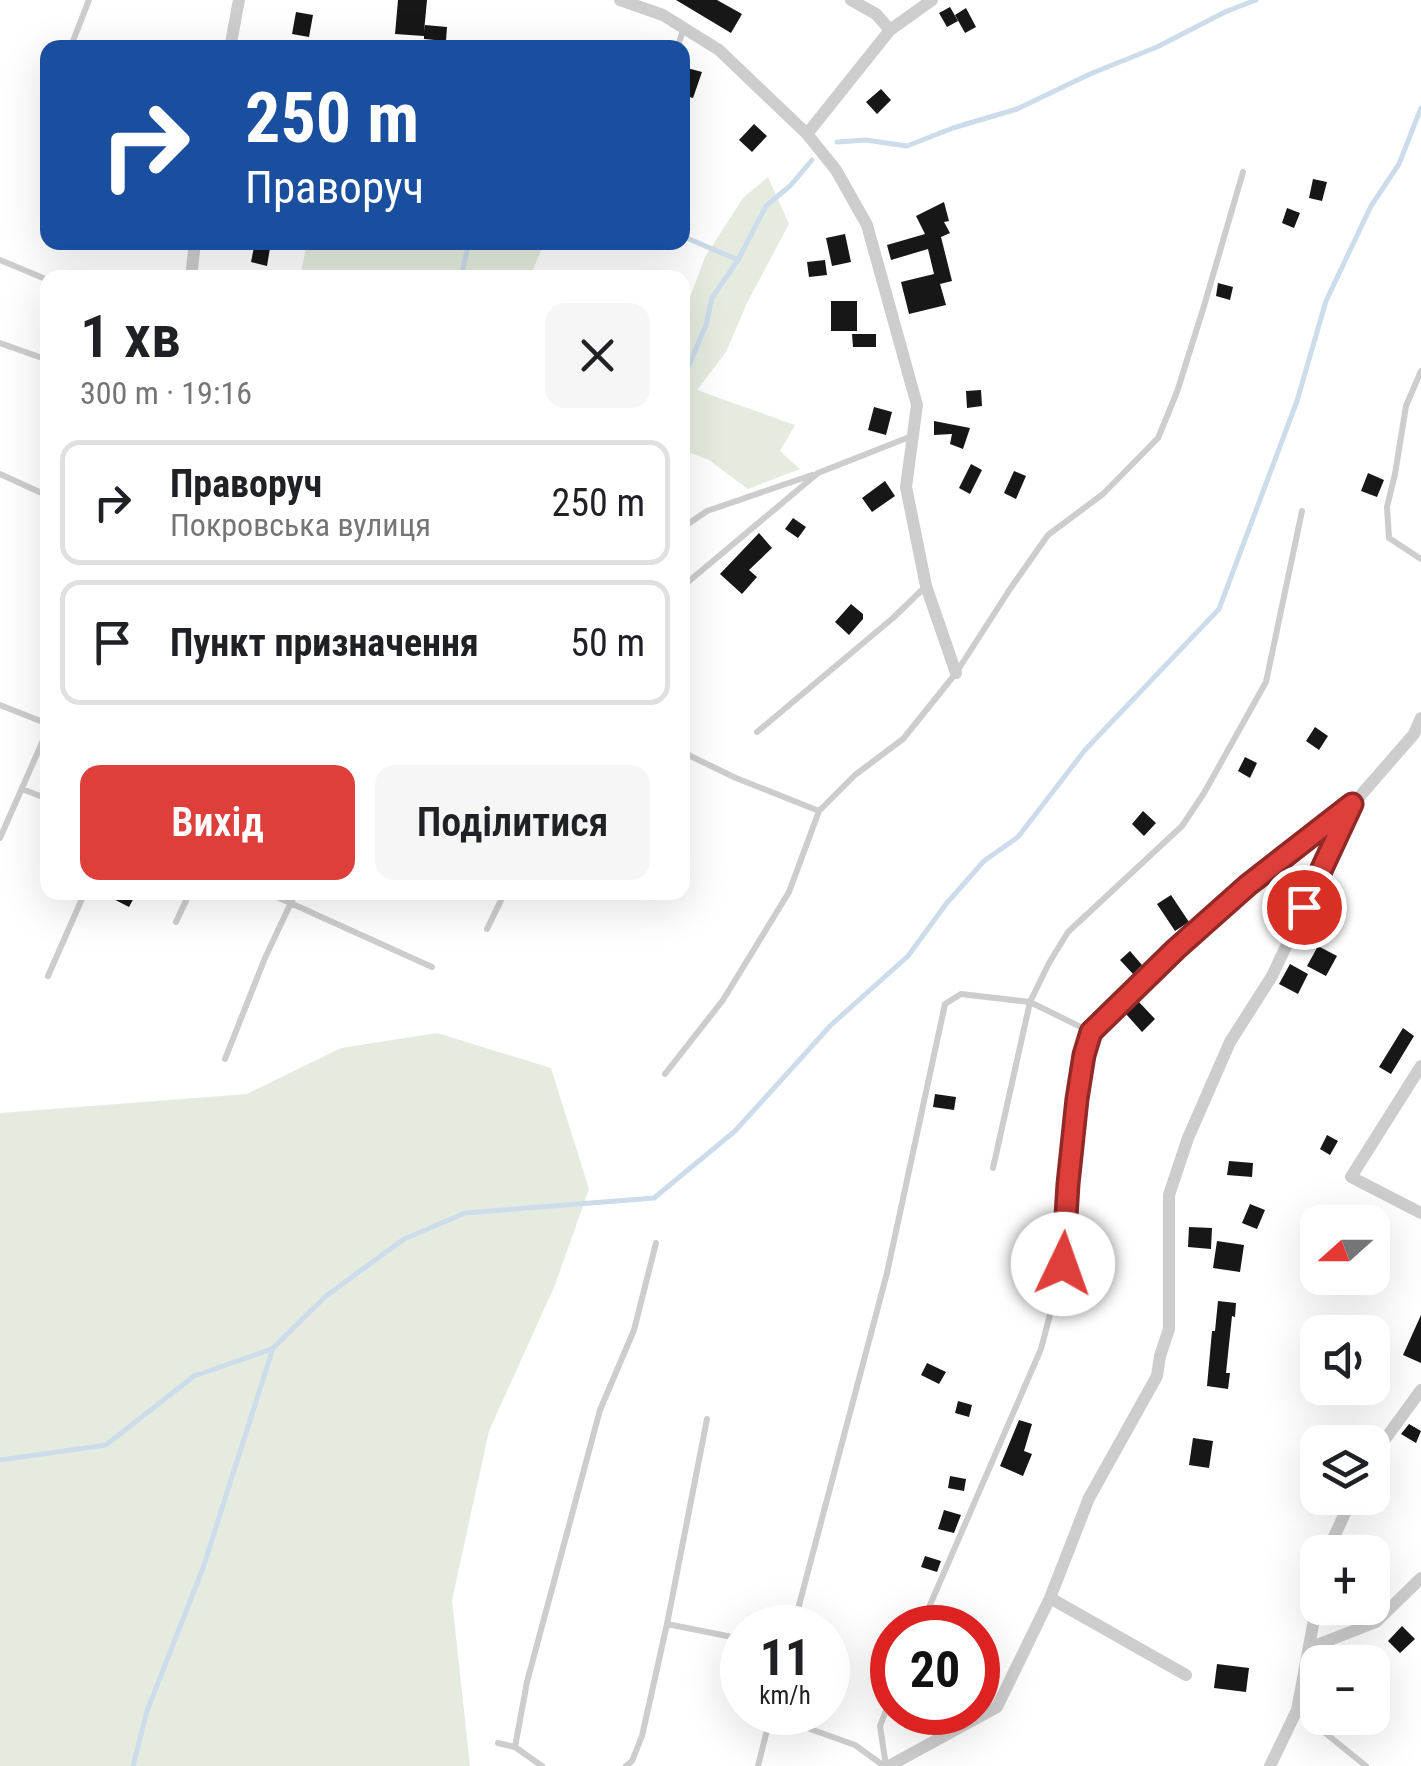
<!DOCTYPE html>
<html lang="uk">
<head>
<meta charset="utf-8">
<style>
	body { margin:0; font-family:"Roboto Condensed",sans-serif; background:#f6f6f6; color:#202124; height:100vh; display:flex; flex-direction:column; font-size:38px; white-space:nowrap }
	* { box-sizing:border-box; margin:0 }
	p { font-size:32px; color:#757577 }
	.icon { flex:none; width:55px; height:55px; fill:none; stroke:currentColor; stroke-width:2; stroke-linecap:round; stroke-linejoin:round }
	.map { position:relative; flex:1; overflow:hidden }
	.details { position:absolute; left:40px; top:270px; width:650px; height:630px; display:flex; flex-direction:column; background:#fff; border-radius:20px; box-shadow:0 10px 40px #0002 }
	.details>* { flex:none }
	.top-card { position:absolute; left:40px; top:40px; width:650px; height:210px; border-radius:20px; box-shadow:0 10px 40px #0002; background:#1a4fa0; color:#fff; overflow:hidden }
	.needle { width:65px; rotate:249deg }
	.fabs { position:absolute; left:1300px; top:1205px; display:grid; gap:20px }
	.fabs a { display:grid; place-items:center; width:90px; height:90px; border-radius:20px; background:#fff; box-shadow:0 10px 40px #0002; font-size:50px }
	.speed { position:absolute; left:720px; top:1605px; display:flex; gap:20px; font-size:50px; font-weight:700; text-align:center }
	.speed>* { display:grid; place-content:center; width:130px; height:130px; border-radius:50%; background:#fff; box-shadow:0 10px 40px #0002; line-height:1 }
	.speed small { font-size:25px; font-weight:400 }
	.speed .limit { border:15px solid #d22; background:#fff; color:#111 }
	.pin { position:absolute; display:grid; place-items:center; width:85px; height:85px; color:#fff; margin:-42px; border:5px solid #fff; border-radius:50%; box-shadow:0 2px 10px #0007 }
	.me { position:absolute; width:110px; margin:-55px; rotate:3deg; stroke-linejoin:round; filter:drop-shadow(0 0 8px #0008) }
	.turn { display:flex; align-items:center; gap:35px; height:210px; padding:0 40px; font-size:45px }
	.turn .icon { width:130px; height:130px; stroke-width:2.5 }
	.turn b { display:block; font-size:70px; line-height:85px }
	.round { display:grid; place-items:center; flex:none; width:105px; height:105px; border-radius:20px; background:#f6f6f6 }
	.headline { display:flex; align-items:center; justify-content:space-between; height:170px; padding:0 40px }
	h1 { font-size:60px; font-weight:600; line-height:75px }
	.action { display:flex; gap:20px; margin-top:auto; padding:20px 40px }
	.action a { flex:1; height:115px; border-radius:20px; background:#df3f3b; color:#fff; font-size:40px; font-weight:600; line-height:115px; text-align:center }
	.action a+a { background:#f6f6f6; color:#202124 }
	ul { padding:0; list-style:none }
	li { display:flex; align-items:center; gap:30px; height:125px; margin:0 20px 15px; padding:0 20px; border:5px solid #e0e0e0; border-radius:20px }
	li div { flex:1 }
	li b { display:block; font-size:38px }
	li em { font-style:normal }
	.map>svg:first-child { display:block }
</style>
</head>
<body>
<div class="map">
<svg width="1421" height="1766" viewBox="0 0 1421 1766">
	<rect width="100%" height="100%" fill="#fff"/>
	<path fill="#e5ecdf" d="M 768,177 L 789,224 L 747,303 L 726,352 L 697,390 L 795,425 L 780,451 L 800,469 L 748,489 L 709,460 L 683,450 L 683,316 L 705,257 L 743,198 Z
		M 542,243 L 544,243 L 530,277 L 300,277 L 307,243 Z
		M 437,1033 L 551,1068 L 589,1189 L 555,1285 L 489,1431 L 452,1600 L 470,1766 L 0,1766 L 0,1113 L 247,1094 L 341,1048 Z"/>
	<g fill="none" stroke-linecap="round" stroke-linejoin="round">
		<path stroke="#ccdceb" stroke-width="5" d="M 837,142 L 866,140 L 907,146 L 953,128 L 1017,109 L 1090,74 L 1157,47 L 1225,12 L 1256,0
			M 682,236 L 738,260
			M 461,278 L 469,242
			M 682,375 L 687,370 L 706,325 L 712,298 L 738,260 L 766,206 L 791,185 L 812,160
			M 0,1460 L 106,1445 L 194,1376 L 272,1349
			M 133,1766 L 147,1711 L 203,1568 L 273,1348 L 326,1296 L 404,1239 L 465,1213 L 654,1198 L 735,1131 L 831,1025 L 908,956 L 946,904 L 984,861 L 1018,837 L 1085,750 L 1219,609 L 1297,401 L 1326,301 L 1371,206 L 1399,164 L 1421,108"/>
	</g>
	<path fill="#171717" d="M 398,0 L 427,0 L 424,32 L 425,25 L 447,27 L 446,41 L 424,39 L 424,36 L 395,34 Z
		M 676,0 L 717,0 L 742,14 L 731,33 Z
		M 950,7 L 958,21 L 947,27 L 939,13 Z
		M 966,8 L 976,27 L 965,33 L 955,15 Z
		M 296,12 L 313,15 L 309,37 L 292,34 Z
		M 687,68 L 702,72 L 693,98 L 682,95 L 682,82 Z
		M 881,89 L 891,100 L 877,114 L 866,102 Z
		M 754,124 L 767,136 L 752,152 L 739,140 Z
		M 1313,179 L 1327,182 L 1322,201 L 1309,198 Z
		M 944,202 L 949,221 L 944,222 L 950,233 L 941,237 L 952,281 L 940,284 L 946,305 L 909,314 L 901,282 L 934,274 L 928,249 L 891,260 L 887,245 L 925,234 L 916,216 Z
		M 1287,208 L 1300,213 L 1294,228 L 1282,223 Z
		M 845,234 L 851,262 L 832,266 L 826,238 Z
		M 255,242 L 271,242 L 267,266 L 251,262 Z
		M 825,260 L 827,275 L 809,277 L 807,262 Z
		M 1218,283 L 1233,287 L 1230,300 L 1216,296 Z
		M 831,301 L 857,301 L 857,331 L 831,331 Z
		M 852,334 L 876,334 L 876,347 L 853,347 Z
		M 981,390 L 982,406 L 967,408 L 966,391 Z
		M 874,407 L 892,412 L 886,435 L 868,430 Z
		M 934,421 L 970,428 L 963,449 L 950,444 L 952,434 L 934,435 Z
		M 971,464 L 982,470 L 970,494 L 959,488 Z
		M 1014,471 L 1026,476 L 1016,499 L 1004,493 Z
		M 1368,473 L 1384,480 L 1377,497 L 1361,491 Z
		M 885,481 L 895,496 L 872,512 L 862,498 Z
		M 793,518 L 806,527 L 798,538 L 785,529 Z
		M 759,533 L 772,548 L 749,570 L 757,577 L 742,594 L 720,574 Z
		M 851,604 L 863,614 L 863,619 L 849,635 L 835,622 Z
		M 1315,727 L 1328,736 L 1319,750 L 1306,741 Z
		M 1245,757 L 1257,763 L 1250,778 L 1238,771 Z
		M 1143,811 L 1156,823 L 1144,836 L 1132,824 Z
		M 100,892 L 137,892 L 129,907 Z
		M 1171,895 L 1189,922 L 1175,931 L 1157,904 Z
		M 1318,946 L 1337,956 L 1326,976 L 1307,966 Z
		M 1130,951 L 1142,965 L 1133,974 L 1120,960 Z
		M 1290,964 L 1308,974 L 1298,994 L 1279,984 Z
		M 1139,1002 L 1155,1019 L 1142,1032 L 1126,1014 Z
		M 1403,1028 L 1414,1036 L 1391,1074 L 1379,1067 Z
		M 935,1094 L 956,1097 L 954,1110 L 933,1107 Z
		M 1327,1135 L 1338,1141 L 1330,1155 L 1320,1149 Z
		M 1229,1161 L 1253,1163 L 1252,1177 L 1227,1175 Z
		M 1250,1204 L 1265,1210 L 1257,1229 L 1242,1223 Z
		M 1189,1227 L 1212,1228 L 1211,1249 L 1188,1247 Z
		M 1217,1241 L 1244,1245 L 1240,1272 L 1213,1268 Z
		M 1218,1301 L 1236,1303 L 1235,1317 L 1232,1316 L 1226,1373 L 1230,1373 L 1228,1389 L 1207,1386 L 1212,1331 L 1215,1331 Z
		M 1421,1315 L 1421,1363 L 1403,1355 Z
		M 927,1363 L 946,1372 L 939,1384 L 921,1375 Z
		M 958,1401 L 972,1405 L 969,1417 L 955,1413 Z
		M 1019,1420 L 1032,1424 L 1024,1451 L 1032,1454 L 1023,1476 L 1000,1466 Z
		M 1409,1424 L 1421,1431 L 1416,1443 L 1401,1434 Z
		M 1193,1438 L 1213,1441 L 1209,1468 L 1189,1465 Z
		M 950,1476 L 966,1479 L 964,1491 L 948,1488 Z
		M 944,1510 L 961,1515 L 954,1533 L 938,1529 Z
		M 925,1556 L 941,1561 L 937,1572 L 921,1567 Z
		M 1402,1626 L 1415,1639 L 1400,1653 L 1388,1641 Z
		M 1217,1664 L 1249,1668 L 1246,1692 L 1214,1688 Z"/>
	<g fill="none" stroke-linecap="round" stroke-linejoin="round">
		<path stroke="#cdcdcd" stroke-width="6" d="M 73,41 L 89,0
			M 677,48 L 684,28
			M 0,260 L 48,280
			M 0,343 L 48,360
			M 1421,371 L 1406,406 L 1395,474 L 1387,507 L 1389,538 L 1421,559
			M 0,474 L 48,496
			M 682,528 L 707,511 L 812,475
			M 682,587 L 818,473 L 912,436
			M 0,705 L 48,724
			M 757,732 L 893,618 L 925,587
			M 682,752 L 736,778 L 819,811
			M 22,789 L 48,799
			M 0,838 L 48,729
			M 266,892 L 432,967
			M 176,922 L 190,892
			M 487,929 L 505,892
			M 48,976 L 85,892
			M 225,1059 L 265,958 L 296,892
			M 665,1074 L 723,1000 L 789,892 L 819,811 L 855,775 L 903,739 L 956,673 L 1010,589 L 1048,535 L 1103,494 L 1158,438 L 1177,392 L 1204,306 L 1243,172
			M 993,1168 L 1030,1002 L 1049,963 L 1068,932 L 1182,826 L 1204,793 L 1266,682 L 1302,511
			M 667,1624 L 707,1419
			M 793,1628 L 887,1273 L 945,1004 L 961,994 L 1030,1002 L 1091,1032
			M 920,1628 L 1041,1349 L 1063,1265 L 1068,1184 L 1077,1099 L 1083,1055 L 1091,1032 L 1177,949 L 1248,885 L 1349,807
			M 1298,1711 L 1366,1766
			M 771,1715 L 855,1745 L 884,1766
			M 498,1743 L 515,1747 L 542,1766
			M 515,1747 L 527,1682 L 600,1410 L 634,1330 L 656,1243
			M 626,1766 L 632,1761 L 642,1736 L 667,1624 L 742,1639
			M 758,1766 L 771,1714
			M 886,1766 L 880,1726 L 892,1695"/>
		<path stroke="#cdcdcd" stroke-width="12" d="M 620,0 L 663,15 L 719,50 L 807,134 L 836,170 L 867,225 L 917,405 L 906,487 L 926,586 L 956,673
			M 851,0 L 876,14 L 890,30
			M 230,48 L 239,0
			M 807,134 L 890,30 L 932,0
			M 191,278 L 195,242
			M 1421,1066 L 1351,1177 L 1421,1213
			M 1372,1457 L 1421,1390
			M 1327,1552 L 1352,1498
			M 1050,1598 L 1186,1675
			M 1309,1648 L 1376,1622 L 1421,1578
			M 889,1766 L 997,1707 L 1050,1598 L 1089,1498 L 1157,1376 L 1160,1356 L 1169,1329 L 1169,1195 L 1188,1138 L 1230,1042 L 1272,976 L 1353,804 L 1414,734 L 1421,718
			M 1270,1766 L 1297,1710 L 1318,1598"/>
	</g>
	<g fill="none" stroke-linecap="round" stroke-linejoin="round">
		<defs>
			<path id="route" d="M 1063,1264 L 1068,1184 L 1077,1099 L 1084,1055 L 1091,1032 L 1176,949 L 1248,885 L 1352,804 L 1304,907"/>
		</defs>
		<use href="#route" stroke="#912926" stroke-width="25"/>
		<use href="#route" stroke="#df3f3b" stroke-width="18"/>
	</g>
</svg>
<div class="fabs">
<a><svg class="needle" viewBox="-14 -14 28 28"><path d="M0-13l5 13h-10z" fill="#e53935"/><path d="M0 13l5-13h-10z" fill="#757577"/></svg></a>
<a><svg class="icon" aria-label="sound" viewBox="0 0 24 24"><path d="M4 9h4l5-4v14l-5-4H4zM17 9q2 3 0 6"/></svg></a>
<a><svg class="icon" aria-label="layers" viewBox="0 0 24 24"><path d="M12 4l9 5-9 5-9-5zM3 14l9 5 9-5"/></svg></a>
<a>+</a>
<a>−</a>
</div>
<div class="speed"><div>11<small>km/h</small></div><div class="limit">20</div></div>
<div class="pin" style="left:1304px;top:907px;background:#d93025"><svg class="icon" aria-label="arrive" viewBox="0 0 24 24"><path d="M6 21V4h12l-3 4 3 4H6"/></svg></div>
<svg class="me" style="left:1063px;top:1264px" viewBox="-20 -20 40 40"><circle r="19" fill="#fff"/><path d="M0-13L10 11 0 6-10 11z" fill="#df3f3b"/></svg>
<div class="top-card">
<div class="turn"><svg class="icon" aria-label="right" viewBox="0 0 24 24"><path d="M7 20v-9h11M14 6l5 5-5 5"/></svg><div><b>250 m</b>Праворуч</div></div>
</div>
<section class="details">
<div class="headline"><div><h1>1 хв</h1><p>300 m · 19:16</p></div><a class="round"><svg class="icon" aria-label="close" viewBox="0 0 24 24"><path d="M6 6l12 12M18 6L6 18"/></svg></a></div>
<ul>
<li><svg class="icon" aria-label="right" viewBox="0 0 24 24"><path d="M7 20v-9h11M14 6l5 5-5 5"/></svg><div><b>Праворуч</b><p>Покровська вулиця</p></div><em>250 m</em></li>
<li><svg class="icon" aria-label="arrive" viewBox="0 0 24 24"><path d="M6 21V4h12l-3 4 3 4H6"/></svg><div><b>Пункт призначення</b></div><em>50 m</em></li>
</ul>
<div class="action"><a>Вихід</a><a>Поділитися</a></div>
</section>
</div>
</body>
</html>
